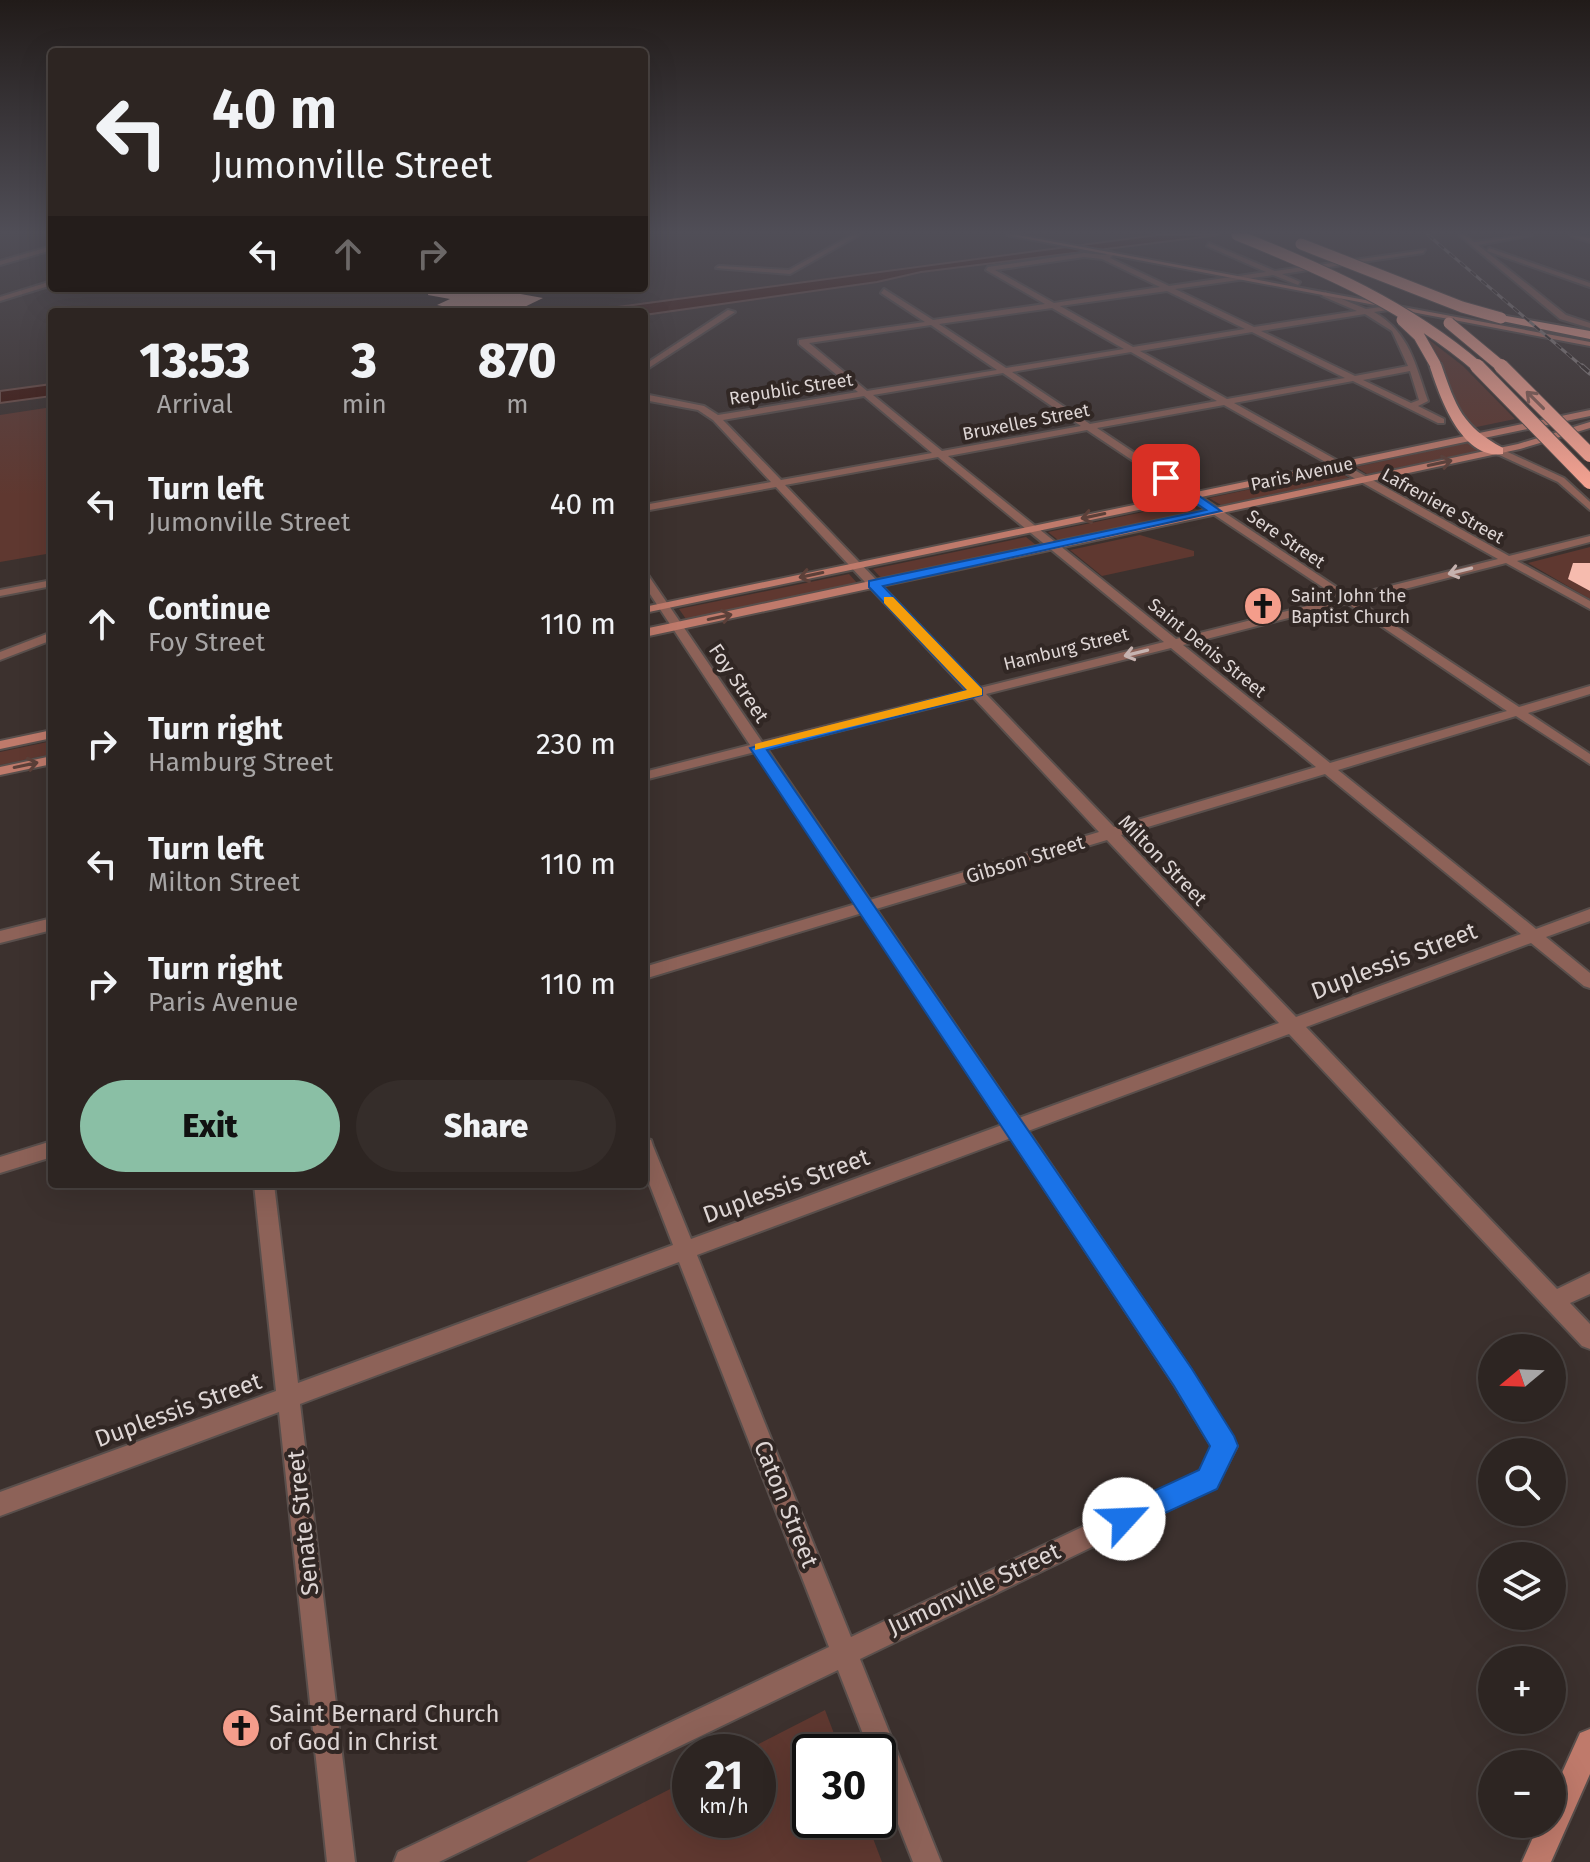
<!DOCTYPE html>
<html lang="en">
<head>
<meta charset="utf-8">
<style>
	body { margin:0; font-family:"Fira Sans",sans-serif; background:#352d2a; color:#f1f3f6; height:100vh; display:flex; flex-direction:column; font-size:30px; white-space:nowrap }
	* { box-sizing:border-box; margin:0 }
	p { font-size:26px; color:#a7a5a5 }
	.icon { flex:none; width:44px; height:44px; fill:none; stroke:currentColor; stroke-width:2; stroke-linecap:round; stroke-linejoin:round }
	.map { position:relative; flex:1; overflow:hidden }
	.panel { position:absolute; left:48px; top:308px; width:600px; height:880px; display:flex; flex-direction:column; background:#2d2522; border-radius:8px; box-shadow:0 8px 32px #0002,0 0 0 2px #484240 }
	.panel>* { flex:none }
	.hud { position:absolute; left:48px; top:48px; width:600px; height:244px; border-radius:8px; box-shadow:0 8px 32px #0002,0 0 0 2px #484240; background:#2d2522; color:#f1f3f6; overflow:hidden }
	.needle { width:52px; rotate:251deg }
	.controls { position:absolute; left:1478px; top:1334px; display:grid; gap:16px }
	.controls a { display:grid; place-items:center; width:88px; height:88px; border-radius:50%; background:#2d2522; box-shadow:0 8px 32px #0002,0 0 0 2px #484240; font-size:40px }
	.speed { position:absolute; left:672px; top:1734px; display:flex; gap:16px; font-size:40px; font-weight:700; text-align:center }
	.speed>* { display:grid; place-content:center; width:104px; height:104px; border-radius:50%; background:#2d2522; box-shadow:0 8px 32px #0002,0 0 0 2px #484240; line-height:1 }
	.speed small { font-size:20px; font-weight:400 }
	.speed .limit { border:4px solid #111; border-radius:12px; background:#fff; color:#111 }
	.pin { position:absolute; display:grid; place-items:center; width:68px; height:68px; color:#fff; margin:-34px; border-radius:16px; box-shadow:0 4px 12px #0006 }
	.me { position:absolute; width:88px; margin:-44px; rotate:65deg; stroke-linejoin:round; filter:drop-shadow(0 0 6px #0008) }
	.turn { display:flex; align-items:center; gap:28px; height:168px; padding:0 32px; font-size:36px }
	.turn .icon { width:104px; height:104px; stroke-width:2.5 }
	.turn b { display:block; font-size:56px; line-height:68px }
	.lanes { display:flex; align-items:center; height:76px; padding:0 32px; background:#0003; justify-content:center; gap:40px; direction:ltr }
	.lanes .off { opacity:.35 }
	.eta { display:flex; justify-content:space-evenly; align-items:center; height:136px; text-align:center }
	.eta b { font-size:48px; font-weight:800; line-height:56px }
	.action { display:flex; gap:16px; margin-top:auto; padding:16px 32px }
	.action a { flex:1; height:92px; border-radius:48px; background:#8abfa5; color:#111; font-size:32px; font-weight:800; line-height:92px; text-align:center }
	.action a+a { background:#352d2a; color:#f1f3f6 }
	ul { padding:0; list-style:none }
	li { display:flex; align-items:center; gap:24px; height:120px; padding:0 32px }
	li div { flex:1 }
	li b { display:block; font-size:30px }
	li em { font-style:normal }
	.map>svg:first-child { display:block }
</style>
</head>
<body>
<div class="map">
<svg width="1590" height="1862" viewBox="0 0 1590 1862">
	<rect width="100%" height="100%" fill="#3c312e"/>
	<path fill="#5f3830" d="M 1424,336 L 1463,366 L 1515,419 L 1467,429 Z
		M 52,407 L 52,553 L 0,562 L 0,415 Z
		M 1471,442 L 1487,449 L 1367,474 L 1356,467 Z
		M 1336,471 L 1349,478 L 1221,505 L 1209,498 Z
		M 1186,503 L 1198,510 L 1058,540 L 1048,532 Z
		M 1140,535 L 1194,551 L 1194,556 L 1102,576 L 1070,550 Z
		M 1026,537 L 1036,545 L 881,578 L 873,569 Z
		M 1590,547 L 1590,599 L 1528,563 Z
		M 849,574 L 857,583 L 686,619 L 679,609 Z
		M 52,741 L 52,754 L 0,765 L 0,752 Z
		M 825,1710 L 841,1752 L 810,1752 L 810,1820 L 866,1820 L 882,1862 L 526,1862 L 690,1779 L 690,1820 L 758,1820 L 758,1752 L 743,1752 Z"/>
	<path fill="#3f130a" stroke="#6f4e47" stroke-width="2" d="M 1157,235 L 1219,235 L 921,272 L 877,282 L 644,315 L 644,312 L 580,312 Z
		M 52,384 L 52,396 L 0,403 L 0,391 Z"/>
	<path fill="#f6bbae" d="M 429,288 L 526,288 L 515,293 L 543,298 L 514,312 L 488,307 L 472,312 L 437,305 L 450,299 L 428,295 Z
		M 1573,563 L 1590,563 L 1590,591 L 1568,579 Z"/>
	<g fill="none" stroke-linecap="round" stroke-linejoin="round">
		<defs>
			<path id="street" d="M 852,235 L 859,235 L 790,274 L 716,268 L 719,266 L 789,270 Z
				M 1459,235 L 1465,235 L 1474,242 L 1532,235 L 1478,245 L 1566,315 L 1590,323 L 1590,328 L 1560,319 Z
				M 1570,235 L 1590,238 L 1590,242 L 1571,236 Z
				M 1209,243 L 1275,271 L 1425,250 L 1423,253 L 1282,274 L 1300,282 L 1298,285 L 1273,275 L 1175,289 L 1254,327 L 1357,311 L 1322,296 L 1325,292 L 1366,309 L 1396,305 L 1396,309 L 1374,312 C 1410,333 1415,364 1428,401 L 1418,406 L 1444,419 L 1444,423 L 1438,423 L 1353,381 L 1234,403 L 1509,556 L 1590,536 L 1590,542 L 1517,561 L 1590,601 L 1590,609 L 1506,563 L 1358,601 L 1519,707 L 1590,686 L 1590,694 L 1528,713 L 1590,754 L 1590,764 L 1516,716 L 1338,770 L 1536,929 L 1590,909 L 1590,921 L 1546,937 L 1590,973 L 1590,988 L 1584,986 L 1531,943 L 1306,1027 L 1557,1289 L 1590,1273 L 1590,1294 L 1570,1303 L 1590,1324 L 1590,1349 L 1582,1346 L 1289,1034 L 1028,1131 L 1191,1370 L 1237,1446 L 1216,1487 L 860,1659 L 941,1862 L 913,1862 L 878,1773 L 878,1752 L 870,1752 L 838,1670 L 439,1862 L 394,1862 L 398,1852 L 829,1647 L 679,1262 L 300,1404 L 355,1862 L 327,1862 L 279,1412 L 0,1516 L 0,1492 L 276,1391 L 254,1184 L 274,1184 L 298,1383 L 673,1245 L 644,1170 L 644,1138 L 651,1140 L 653,1146 L 691,1239 L 1002,1125 L 862,913 L 644,979 L 644,967 L 856,904 L 755,752 L 644,780 L 644,772 L 750,745 L 644,585 L 644,574 L 648,575 L 762,742 L 967,691 L 776,487 L 644,511 L 644,505 L 771,482 L 713,420 L 698,410 L 644,400 L 644,394 L 704,406 L 718,415 L 858,392 L 799,344 L 799,340 L 925,322 L 881,293 L 884,289 L 933,320 L 1045,304 L 986,270 L 988,267 L 1084,253 L 1105,255 L 1111,252 L 1114,254 L 1110,258 L 1169,286 L 1266,272 L 1207,246 ZM 1084,257 L 1102,259 L 1160,287 L 1054,303 L 995,270 ZM 1167,291 L 1245,329 L 1133,347 L 1060,306 ZM 1052,308 L 1124,349 L 1006,368 L 939,324 ZM 1365,314 L 1392,331 L 1408,366 L 1355,376 L 1261,331 ZM 931,325 L 997,370 L 867,391 L 809,343 ZM 1252,332 L 1345,378 L 1227,399 L 1140,351 ZM 1131,352 L 1217,401 L 1090,424 L 1012,372 ZM 1410,371 L 1419,400 L 1411,403 L 1363,380 ZM 1003,373 L 1081,426 L 942,451 L 873,395 ZM 864,396 L 932,453 L 781,480 L 723,420 ZM 1224,405 L 1498,559 L 1350,596 L 1097,428 ZM 1087,430 L 1339,598 L 1176,639 L 948,456 ZM 938,457 L 1164,642 L 980,688 L 785,485 ZM 1347,603 L 1507,711 L 1330,763 L 1183,645 ZM 1171,648 L 1316,767 L 1114,827 L 986,694 ZM 973,697 L 1099,832 L 870,900 L 767,749 ZM 1325,774 L 1521,934 L 1296,1017 L 1121,835 ZM 1107,840 L 1279,1023 L 1019,1118 L 876,909 ZM 1011,1138 L 1175,1386 L 1212,1447 L 1200,1471 L 851,1637 L 697,1255 Z
				M 52,246 L 52,250 L 0,265 L 0,261 Z
				M 1489,248 L 1590,283 L 1590,287 L 1487,251 Z
				M 52,281 L 52,285 L 0,301 L 0,297 Z
				M 728,310 L 735,312 L 644,371 L 644,365 Z
				M 1495,449 L 1501,449 L 1564,478 L 1590,502 L 1590,510 L 1558,482 L 1495,453 Z
				M 52,580 L 52,586 L 0,596 L 0,590 Z
				M 52,632 L 52,640 L 0,660 L 0,652 Z
				M 52,918 L 52,930 L 0,943 L 0,931 Z
				M 52,1141 L 52,1157 L 0,1173 L 0,1157 Z"/>
			<path id="secondary" d="M 1007,235 L 1018,235 L 1590,342 L 1590,346 Z
				M 1590,410 L 1590,416 L 644,613 L 644,607 Z
				M 1590,422 L 1590,428 L 1520,449 L 644,637 L 644,629 L 1518,444 Z
				M 52,730 L 52,738 L 0,749 L 0,741 Z
				M 52,756 L 52,764 L 0,775 L 0,767 Z
				M 1590,1729 L 1590,1774 L 1551,1862 L 1522,1862 L 1539,1824 L 1552,1824 L 1552,1795 L 1580,1733 Z"/>
			<path id="highway" d="M 1501,315 L 1590,331 L 1590,339 L 1497,320 Z
				M 1435,360 L 1441,364 C 1456,407 1462,426 1503,448 L 1503,454 C 1460,460 1439,394 1429,364 Z"/>
		</defs>
		<use href="#street" stroke="#594f4c" stroke-width="4"/>
		<use href="#secondary" stroke="#594f4c" stroke-width="4"/>
		<use href="#highway" stroke="#594f4c" stroke-width="4"/>
		<use href="#street" fill="#8d6258" fill-rule="evenodd"/>
		<use href="#secondary" fill="#bf7a6b" fill-rule="evenodd"/>
		<use href="#highway" fill="#faa593" fill-rule="evenodd"/>
		<defs>
			<path id="rail-far1" d="M 1428,235 L 1584,368"/>
			<path id="rail" d="M 1582,366 L 1590,373"/>
		</defs>
		<use href="#rail-far1" stroke="#8b8280" stroke-width="3"/>
		<use href="#rail" stroke="#8b8280" stroke-width="5"/>
		<use href="#rail-far1" stroke="#312724" stroke-width="2" stroke-dasharray="7" stroke-linecap="butt"/>
		<use href="#rail" stroke="#312724" stroke-width="3" stroke-dasharray="9" stroke-linecap="butt"/>
		<defs>
			<path id="highway-bridge-far1" d="M 1237,235 C 1324,270 1407,306 1479,368
				M 1301,244 L 1462,307 L 1501,318
				M 1402,320 L 1419,336 L 1435,364
				M 1449,323 L 1503,368"/>
			<path id="highway-bridge" d="M 1477,366 L 1590,482
				M 1501,366 L 1590,455"/>
		</defs>
		<use href="#highway-bridge-far1" stroke="#594f4c" stroke-width="13" stroke-linecap="butt"/>
		<use href="#highway-bridge" stroke="#594f4c" stroke-width="16" stroke-linecap="butt"/>
		<use href="#highway-bridge-far1" stroke="#faa593" stroke-width="11"/>
		<use href="#highway-bridge" stroke="#faa593" stroke-width="14"/>
	</g>
	<defs><path id="oneway-shaft" d="M-6 0H5M1.5-3L5.5 0L1.5 3" fill="none" stroke-width="1.6" stroke-linecap="round" stroke-linejoin="round" transform="scale(2)"/></defs>
	<use stroke="#8b6056" href="#oneway-shaft" transform="translate(1535 400) rotate(-135)"/>
	<g stroke="#5c4039">
		<use href="#oneway-shaft" transform="translate(1440 463) rotate(-12)"/>
		<use href="#oneway-shaft" transform="translate(1093 516) rotate(168)"/>
		<use href="#oneway-shaft" transform="translate(811 575) rotate(168)"/>
		<use href="#oneway-shaft" transform="translate(720 617) rotate(-12)"/>
		<use href="#oneway-shaft" transform="translate(26 765) rotate(-12)"/>
	</g>
	<g stroke="#c6b3b0">
		<use href="#oneway-shaft" transform="translate(1460 571) rotate(166)"/>
		<use href="#oneway-shaft" transform="translate(1136 653) rotate(166)"/>
	</g>
	<linearGradient id="sky" x2="0" y2="1"><stop stop-color="#211b19"/><stop offset="0.47" stop-color="#504e57"/><stop offset="1" stop-color="#504e57" stop-opacity="0"/></linearGradient>
	<rect width="1590" height="495" fill="url(#sky)"/>
	<path fill="#1a73e8" stroke="#114b97" stroke-width="2" d="M 1162,476 L 1170,476 L 1221,511 L 883,586 L 982,689 L 982,695 L 767,750 L 1192,1369 L 1234,1436 L 1238,1446 L 1217,1489 L 1124,1532 L 1115,1528 L 1110,1519 L 1115,1509 L 1199,1470 L 1210,1446 L 1174,1386 L 750,748 L 967,690 L 869,587 L 869,581 L 1206,510 L 1162,481 Z"/>
	<path fill="#f59e0b" d="M 884,597 L 893,597 L 982,689 L 982,695 L 755,750 L 755,744 L 967,690 L 884,603 Z"/>
	<defs>
		<symbol id="church-disc" viewBox="-11 -11 22 22"><circle r="9.5" fill="#f49d8b" stroke="#312724"/><path d="M-1.2-6h2.4v3.5h3.3v2.4h-3.3V6h-2.4V-.1h-3.3v-2.4h3.3Z" fill="#111"/></symbol>
	</defs>
	<g fill-rule="evenodd">
		<use href="#church-disc" x="1241" y="584" width="44" height="44"/>
		<use href="#church-disc" x="219" y="1706" width="44" height="44"/>
	</g>
	<g text-anchor="middle" stroke-width="8" stroke-linejoin="round" paint-order="stroke">
		<g font-size="18" fill="#ded6d5" stroke="#312724">
			<text transform="translate(791 389) rotate(-9)" y="6">Republic Street</text>
			<text transform="translate(1026 422) rotate(-11)" y="6">Bruxelles Street</text>
			<text transform="translate(1302 474) rotate(-12)" y="6">Paris Avenue</text>
			<text transform="translate(1443 506) rotate(29)" y="6">Lafreniere Street</text>
			<text transform="translate(1286 539) rotate(34)" y="6">Sere Street</text>
			<text transform="translate(1207 648) rotate(39)" y="6">Saint Denis Street</text>
			<text transform="translate(1066 649) rotate(-14)" y="6">Hamburg Street</text>
		</g>
		<g font-size="18" fill="#ded6d5" stroke="#312724" text-anchor="start">
			<text x="1291" y="602">Saint John the<tspan x="1291" dy="21">Baptist Church</tspan></text>
		</g>
		<g font-size="20" fill="#ded6d5" stroke="#312724">
			<text transform="translate(739 683) rotate(56)" y="7">Foy Street</text>
			<text transform="translate(1025 859) rotate(-17)" y="7">Gibson Street</text>
			<text transform="translate(1163 860) rotate(46)" y="7">Milton Street</text>
		</g>
		<g font-size="24" fill="#ded6d5" stroke="#312724">
			<text transform="translate(1394 961) rotate(-21)" y="8">Duplessis Street</text>
			<text transform="translate(786 1186) rotate(-20)" y="8">Duplessis Street</text>
			<text transform="translate(178 1410) rotate(-20)" y="8">Duplessis Street</text>
			<text transform="translate(786 1504) rotate(68)" y="8">Caton Street</text>
			<text transform="translate(303 1523) rotate(-96)" y="8">Senate Street</text>
			<text transform="translate(974 1589) rotate(-25)" y="8">Jumonville Street</text>
		</g>
		<g font-size="24" fill="#ded6d5" stroke="#312724" text-anchor="start">
			<text x="269" y="1722">Saint Bernard Church<tspan x="269" dy="28">of God in Christ</tspan></text>
		</g>
	</g>
</svg>
<div class="controls">
<a><svg class="needle" viewBox="-14 -14 28 28"><path d="M0-13l5 13h-10z" fill="#e53935"/><path d="M0 13l5-13h-10z" fill="#a7a5a5"/></svg></a>
<a><svg class="icon" aria-label="search" viewBox="0 0 24 24"><circle cx="10" cy="10" r="6"/><path d="M15 15l6 6"/></svg></a>
<a><svg class="icon" aria-label="layers" viewBox="0 0 24 24"><path d="M12 4l9 5-9 5-9-5zM3 14l9 5 9-5"/></svg></a>
<a>+</a>
<a>−</a>
</div>
<div class="speed"><div>21<small>km/h</small></div><div class="limit">30</div></div>
<div class="pin" style="left:1166px;top:478px;background:#d93025"><svg class="icon" aria-label="arrive" viewBox="0 0 24 24"><path d="M6 21V4h12l-3 4 3 4H6"/></svg></div>
<svg class="me" style="left:1124px;top:1519px" viewBox="-20 -20 40 40"><circle r="19" fill="#fff"/><path d="M0-13L10 11 0 6-10 11z" fill="#1a73e8"/></svg>
<div class="hud">
<div class="turn"><svg class="icon" aria-label="left" viewBox="0 0 24 24"><path d="M17 20v-9H6M10 6l-5 5 5 5"/></svg><div><b>40 m</b>Jumonville Street</div></div>
<div class="lanes"><svg class="icon" aria-label="left" viewBox="0 0 24 24"><path d="M17 20v-9H6M10 6l-5 5 5 5"/></svg><svg class="icon off" aria-label="ahead" viewBox="0 0 24 24"><path d="M12 20V5M6 11l6-6 6 6"/></svg><svg class="icon off" aria-label="right" viewBox="0 0 24 24"><path d="M7 20v-9h11M14 6l5 5-5 5"/></svg></div>
</div>
<section class="panel">
<div class="eta">
<div><b>13:53</b><p>Arrival</p></div>
<div><b>3</b><p>min</p></div>
<div><b>870</b><p>m</p></div>
</div>
<ul>
<li><svg class="icon" aria-label="left" viewBox="0 0 24 24"><path d="M17 20v-9H6M10 6l-5 5 5 5"/></svg><div><b>Turn left</b><p>Jumonville Street</p></div><em>40 m</em></li>
<li><svg class="icon" aria-label="ahead" viewBox="0 0 24 24"><path d="M12 20V5M6 11l6-6 6 6"/></svg><div><b>Continue</b><p>Foy Street</p></div><em>110 m</em></li>
<li><svg class="icon" aria-label="right" viewBox="0 0 24 24"><path d="M7 20v-9h11M14 6l5 5-5 5"/></svg><div><b>Turn right</b><p>Hamburg Street</p></div><em>230 m</em></li>
<li><svg class="icon" aria-label="left" viewBox="0 0 24 24"><path d="M17 20v-9H6M10 6l-5 5 5 5"/></svg><div><b>Turn left</b><p>Milton Street</p></div><em>110 m</em></li>
<li><svg class="icon" aria-label="right" viewBox="0 0 24 24"><path d="M7 20v-9h11M14 6l5 5-5 5"/></svg><div><b>Turn right</b><p>Paris Avenue</p></div><em>110 m</em></li>
</ul>
<div class="action"><a>Exit</a><a>Share</a></div>
</section>
</div>
</body>
</html>
